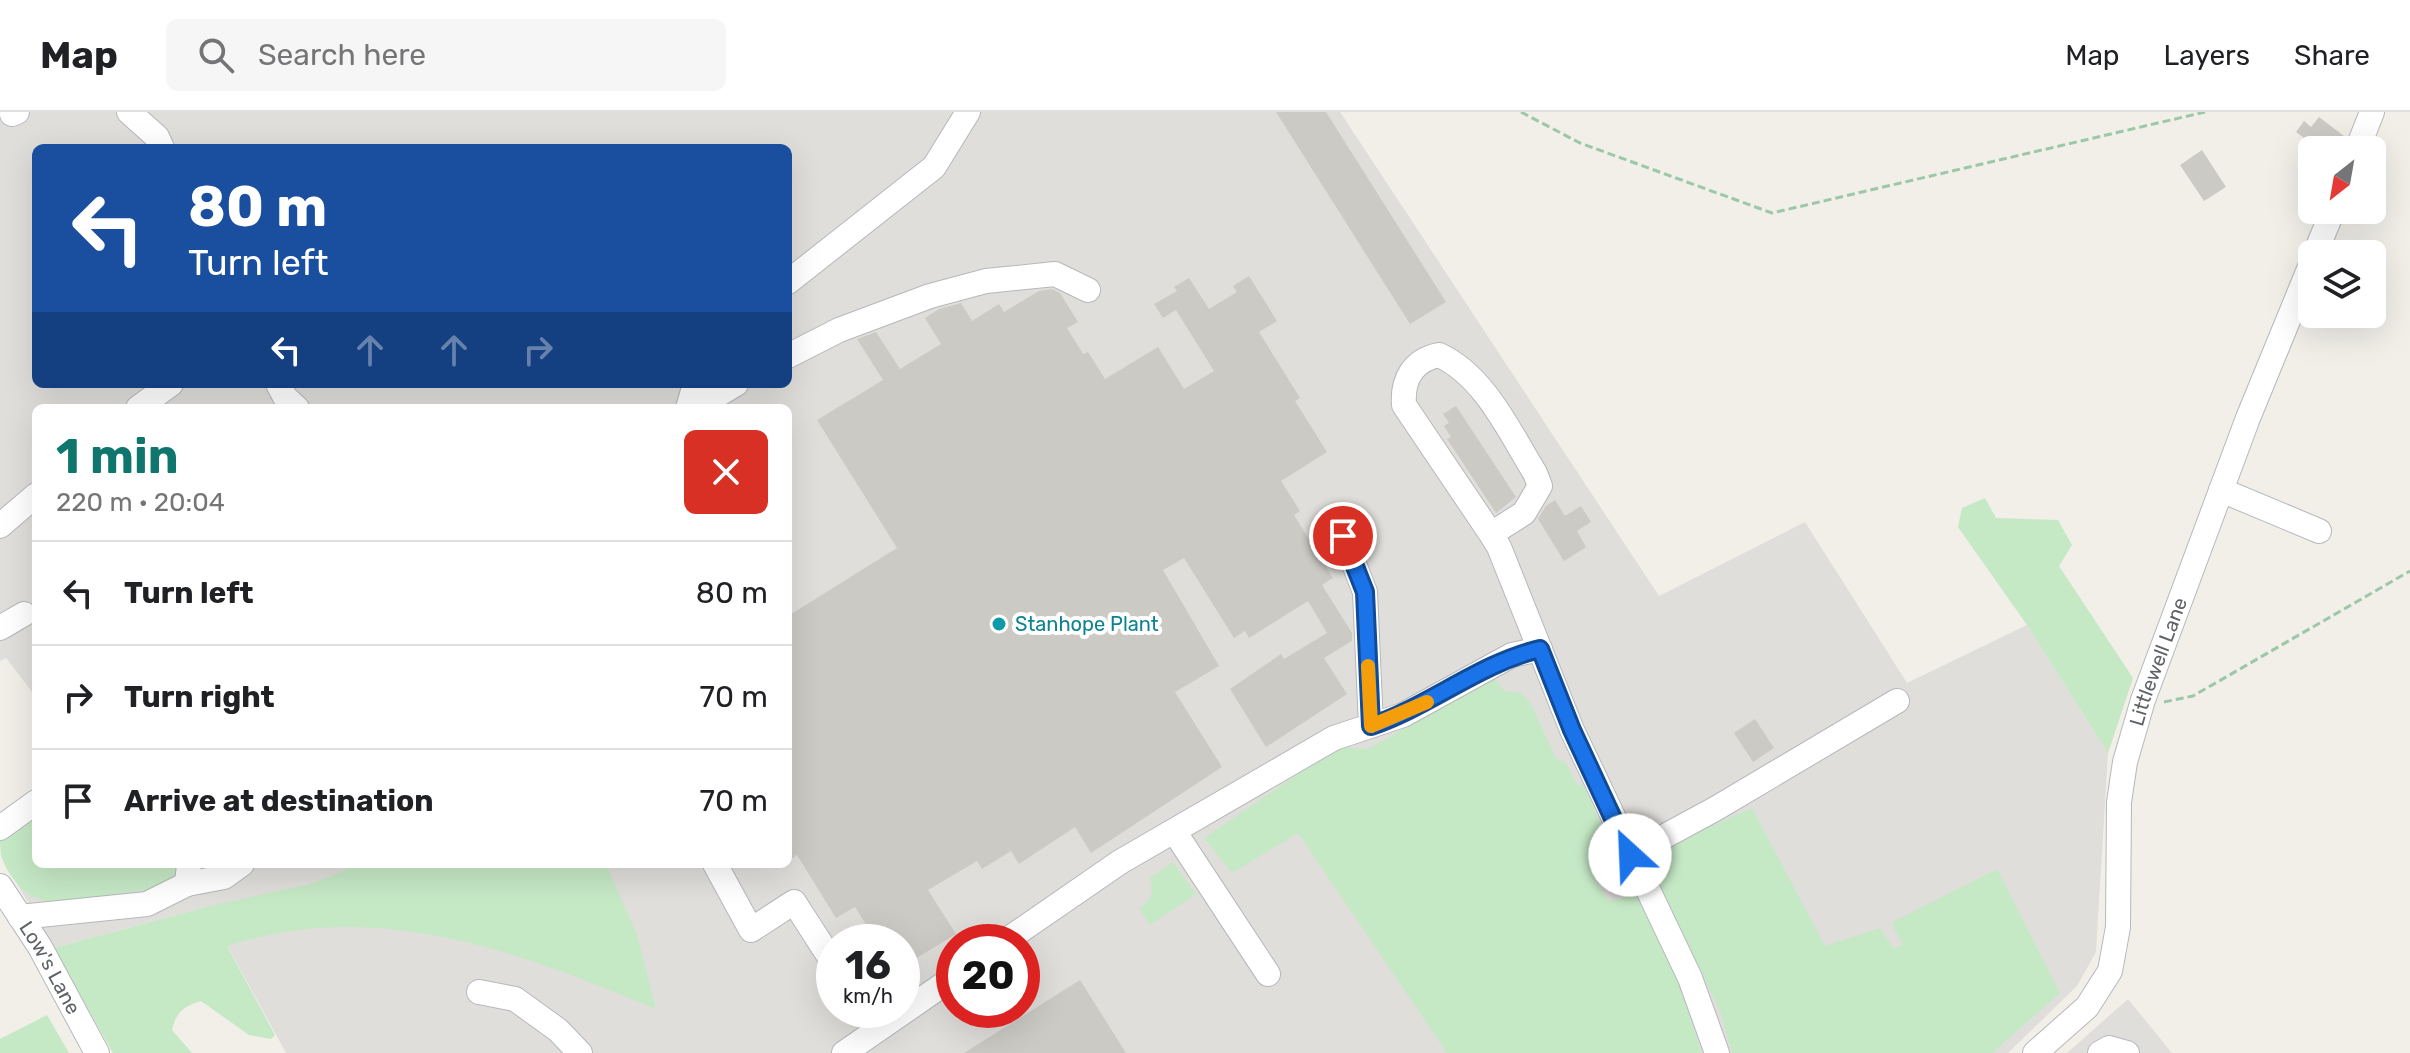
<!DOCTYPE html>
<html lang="en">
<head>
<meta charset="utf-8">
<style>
	body { margin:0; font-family:Rubik,sans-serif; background:#f6f6f6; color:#202124; height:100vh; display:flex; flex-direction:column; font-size:30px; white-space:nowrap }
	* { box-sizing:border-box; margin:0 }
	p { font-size:26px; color:#757577 }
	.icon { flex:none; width:44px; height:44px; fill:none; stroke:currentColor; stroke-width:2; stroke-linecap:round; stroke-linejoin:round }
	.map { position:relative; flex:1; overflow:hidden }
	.sheet { position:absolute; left:32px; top:292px; width:760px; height:464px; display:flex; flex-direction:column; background:#fff; border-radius:12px; box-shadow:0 8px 32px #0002 }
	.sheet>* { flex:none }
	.top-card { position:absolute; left:32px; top:32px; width:760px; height:244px; border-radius:12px; box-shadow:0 8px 32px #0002; background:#1a4fa0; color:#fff; overflow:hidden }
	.needle { width:52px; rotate:211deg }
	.controls { position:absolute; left:2298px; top:24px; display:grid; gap:16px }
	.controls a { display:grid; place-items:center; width:88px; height:88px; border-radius:12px; background:#fff; box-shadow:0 8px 32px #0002; font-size:40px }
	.speed { position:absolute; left:816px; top:812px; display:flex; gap:16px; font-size:40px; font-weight:700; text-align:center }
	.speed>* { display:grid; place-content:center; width:104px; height:104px; border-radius:50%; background:#fff; box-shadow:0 8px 32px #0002; line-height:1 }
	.speed small { font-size:20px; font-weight:400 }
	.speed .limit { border:12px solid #d22; background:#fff; color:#111 }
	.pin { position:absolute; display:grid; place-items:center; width:68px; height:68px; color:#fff; margin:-34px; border:4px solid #fff; border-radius:50%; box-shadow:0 2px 8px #0007 }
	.me { position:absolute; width:88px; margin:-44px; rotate:335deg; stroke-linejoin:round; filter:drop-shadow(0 0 6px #0008) }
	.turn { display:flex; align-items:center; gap:28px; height:168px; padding:0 24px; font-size:36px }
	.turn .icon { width:104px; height:104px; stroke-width:2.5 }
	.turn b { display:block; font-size:56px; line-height:68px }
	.lanes { display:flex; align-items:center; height:76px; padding:0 24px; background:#0003; justify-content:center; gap:40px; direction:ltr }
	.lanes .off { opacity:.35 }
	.round { display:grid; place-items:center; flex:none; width:84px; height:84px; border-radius:12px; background:#f6f6f6 }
	.summary { display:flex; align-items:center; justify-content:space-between; height:136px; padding:0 24px }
	h1 { font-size:48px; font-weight:700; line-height:60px; color:#0f766e }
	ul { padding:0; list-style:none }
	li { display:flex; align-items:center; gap:24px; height:104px; padding:0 24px; border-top:2px solid #e0e0e0 }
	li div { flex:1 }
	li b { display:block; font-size:30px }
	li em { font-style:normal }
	header { display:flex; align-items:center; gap:48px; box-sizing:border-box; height:112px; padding:0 40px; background:#fff; border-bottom:2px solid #e0e0e0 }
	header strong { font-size:38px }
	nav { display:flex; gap:44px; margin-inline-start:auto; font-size:28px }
	.search { width:560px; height:72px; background:#f6f6f6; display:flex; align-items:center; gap:20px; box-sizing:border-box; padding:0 28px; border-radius:12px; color:#757577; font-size:30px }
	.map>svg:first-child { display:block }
</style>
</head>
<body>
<header>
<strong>Map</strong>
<div class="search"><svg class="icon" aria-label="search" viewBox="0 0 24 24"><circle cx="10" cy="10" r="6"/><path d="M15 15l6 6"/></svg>Search here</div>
<nav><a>Map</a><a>Layers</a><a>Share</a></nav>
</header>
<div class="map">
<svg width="2410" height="941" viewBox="0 0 2410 941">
	<rect width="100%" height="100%" fill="#f1efe8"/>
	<path fill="#e0deda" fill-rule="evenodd" d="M 0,0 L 1340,0 L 1659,484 L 1805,410 L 1907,571 L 2027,513 L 2108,641 L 2096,840 L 2077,874 L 2008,941 L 286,941 L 206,795 L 54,836 L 0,742 L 36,752 L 788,752 L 788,296 L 36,296 L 36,585 L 6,546 L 0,549 ZM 36,36 L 788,36 L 788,272 L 36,272 ZM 834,830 L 902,830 L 902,898 L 834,898 ZM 954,830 L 1022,830 L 1022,898 L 954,898 Z
		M 2128,887 L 2172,941 L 2067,941 Z"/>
	<path fill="#c5e8c5" d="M 1985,386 L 1996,406 L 2058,408 L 2072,433 L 2059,454 L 2133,566 L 2108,641 L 2027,513 L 1958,415 L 1962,396 Z
		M 1494,565 L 1504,579 L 1521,581 L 1531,592 L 1556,647 L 1565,650 L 1578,674 L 1583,672 L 1602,714 L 1595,768 L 1609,789 L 1636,783 L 1672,851 L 1702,941 L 1447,941 L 1298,721 L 1232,761 L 1204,726 L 1338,635 L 1368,637 Z
		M 1752,696 L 1825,834 L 1880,816 L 1894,837 L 1903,832 L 1891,811 L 1997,757 L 2060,881 L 1992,941 L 1732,941 L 1721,902 L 1649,750 L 1654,740 Z
		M 36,701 L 36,752 L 178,752 C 177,759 176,764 171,768 C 159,779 133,779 118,782 C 78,790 38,803 12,765 C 2,750 0,743 0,725 Z
		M 1173,750 L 1196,782 L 1150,813 L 1139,797 C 1152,788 1154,780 1150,766 Z
		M 361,752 C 390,752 393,762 424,752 L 606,752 L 637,823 L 656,897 C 516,839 378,785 227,834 L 275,923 L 271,927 L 249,923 L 201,889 C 183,894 176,901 172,918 L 192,941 L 113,941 L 54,836 L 206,795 L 310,772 Z
		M 47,903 L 69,941 L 0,941 L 0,927 Z"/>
	<path fill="#cccac5" d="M 1276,0 L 1326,0 L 1446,190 L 1410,212 Z
		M 2319,5 L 2344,24 L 2333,38 L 2308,38 L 2312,32 L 2296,20 L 2304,9 L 2311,15 Z
		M 2202,38 L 2226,75 L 2204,89 L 2180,53 Z
		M 1249,164 L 1277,209 L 1259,220 L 1300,286 L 1295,289 L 1327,340 L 1281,369 L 1300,399 L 1294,403 L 1333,466 L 1322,473 L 1352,521 L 1352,529 L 1324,546 L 1347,582 L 1266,635 L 1230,577 L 1281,542 L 1284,547 L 1327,521 L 1308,489 L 1249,526 L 1245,519 L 1234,526 L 1184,446 L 1163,458 L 1219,554 L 1175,580 L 1222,655 L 1091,741 L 1075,715 L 1019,752 L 1011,739 L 982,757 L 977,749 L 928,778 L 956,822 L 902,855 L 902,830 L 877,830 L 855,795 L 836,806 L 797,743 L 788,749 L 788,504 L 897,436 L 817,308 L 883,268 L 857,227 L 876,220 L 900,257 L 941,232 L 925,206 L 939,197 L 961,191 L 972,209 L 999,192 L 1004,200 L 1039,179 L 1052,177 L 1060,181 L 1078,210 L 1067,216 L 1083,242 L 1088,240 L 1105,267 L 1158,235 L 1184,277 L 1214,259 L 1176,198 L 1163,206 L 1154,192 L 1177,179 L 1174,175 L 1189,166 L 1209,197 L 1237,180 L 1233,174 Z
		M 1456,294 L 1516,385 L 1496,401 L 1447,327 L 1451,325 L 1444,314 L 1449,311 L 1443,302 Z
		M 1555,388 L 1565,404 L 1581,394 L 1591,410 L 1577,419 L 1586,435 L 1564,449 L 1538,407 L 1546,394 Z
		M 1755,607 L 1774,636 L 1753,650 L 1734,621 Z
		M 1080,868 L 1126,941 L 964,941 Z"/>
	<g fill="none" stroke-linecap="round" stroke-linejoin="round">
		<defs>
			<g id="minor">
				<path d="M 129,0 L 157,25 L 162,36"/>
				<path d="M 12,2 L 17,0"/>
				<path d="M 2357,38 L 2372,0"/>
				<path d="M 2315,142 L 2333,98"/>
				<path d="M 788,170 L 934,55 L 968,0"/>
				<path d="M 788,244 L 839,218 L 930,184 L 986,169 L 1055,162 L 1088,178"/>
				<path d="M 278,272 L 285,285 L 297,296"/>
				<path d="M 138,296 L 171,272"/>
				<path d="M 688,296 L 695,272"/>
				<path d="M 696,296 L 736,272"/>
				<path d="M 2221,378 L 2319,419"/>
				<path d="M 0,414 L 36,383"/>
				<path d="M 1491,422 L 1524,401 L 1540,374 L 1535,361 C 1510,321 1485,264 1439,243 C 1413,248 1402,268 1404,293 L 1491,422 L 1499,435 L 1572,618 L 1690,866 L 1717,941"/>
				<path d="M 1343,424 L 1365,480 L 1371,614"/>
				<path d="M 0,516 L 24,502"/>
				<path d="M 0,716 L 36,690"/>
				<path d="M 1174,719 L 1268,862"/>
				<path d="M 1630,743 L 1715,697 L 1897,589"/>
				<path d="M 715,752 L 751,818 L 794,790 L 834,852"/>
				<path d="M 187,772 L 224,765 L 242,752"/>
				<path id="s1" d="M 0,774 L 40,835 L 97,941"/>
				<path d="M 20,805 L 147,792 L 187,772 L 189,752"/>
				<path d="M 1004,830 L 1120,750 L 1334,626 L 1403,603 L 1512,543 L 1540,537"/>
				<path d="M 479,880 L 515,887 L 558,918 L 580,941"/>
				<path d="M 863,898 L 876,918"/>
				<path d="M 844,941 L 954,865"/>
				<path id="s2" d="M 2035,941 L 2087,895 L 2110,859 L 2118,815 L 2119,690 L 2125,650 L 2143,588 L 2248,306 L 2312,150"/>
				<path d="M 2100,941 L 2109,936 L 2127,941"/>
			</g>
		</defs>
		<use href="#minor" stroke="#b5b8bc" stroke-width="26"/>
		<path stroke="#9cc7a9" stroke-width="3" stroke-dasharray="8 4" stroke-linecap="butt" d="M 1521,0 L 1580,31 L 1772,101 L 2205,0
			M 2164,590 L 2193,584 L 2410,459"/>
		<use href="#minor" stroke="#fff" stroke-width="24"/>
	</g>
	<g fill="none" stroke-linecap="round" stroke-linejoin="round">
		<defs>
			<path id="route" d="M 1343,424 L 1365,480 L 1371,614 C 1430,594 1480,551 1540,537 L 1572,618 L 1630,743"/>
		</defs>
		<use href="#route" stroke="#114b97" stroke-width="20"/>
		<use href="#route" stroke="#1a73e8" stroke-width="14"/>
		<path stroke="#f59e0b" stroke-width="14" d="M 1368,554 L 1371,614 L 1427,590"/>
	</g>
	<circle fill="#0f9aa8" stroke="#fff" stroke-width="3" cx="999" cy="512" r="8"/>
	<g text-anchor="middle" stroke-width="8" stroke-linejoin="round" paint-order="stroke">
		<g font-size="20" fill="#0d838f" stroke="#fff" text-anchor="start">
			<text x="1015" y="519">Stanhope Plant</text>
		</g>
		<g font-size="20" fill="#5f6368" stroke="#fff">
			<text dy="7" stroke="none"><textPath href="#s2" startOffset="428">Littlewell Lane</textPath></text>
			<text dy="7" stroke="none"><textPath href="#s1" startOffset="96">Low's Lane</textPath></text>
		</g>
	</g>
</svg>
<div class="controls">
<a><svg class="needle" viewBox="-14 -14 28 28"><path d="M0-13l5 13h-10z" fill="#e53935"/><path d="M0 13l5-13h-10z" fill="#757577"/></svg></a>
<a><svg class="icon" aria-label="layers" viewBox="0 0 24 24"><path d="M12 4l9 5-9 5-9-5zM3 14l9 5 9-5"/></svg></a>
</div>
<div class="speed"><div>16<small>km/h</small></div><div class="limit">20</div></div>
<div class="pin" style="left:1343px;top:424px;background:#d93025"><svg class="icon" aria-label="arrive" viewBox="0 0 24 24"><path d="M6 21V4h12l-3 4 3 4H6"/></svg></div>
<svg class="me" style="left:1630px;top:743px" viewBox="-20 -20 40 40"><circle r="19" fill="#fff"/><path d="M0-13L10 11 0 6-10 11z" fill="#1a73e8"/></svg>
<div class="top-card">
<div class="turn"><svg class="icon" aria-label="left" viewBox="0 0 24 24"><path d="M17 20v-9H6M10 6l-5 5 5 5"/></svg><div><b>80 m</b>Turn left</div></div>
<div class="lanes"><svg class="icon" aria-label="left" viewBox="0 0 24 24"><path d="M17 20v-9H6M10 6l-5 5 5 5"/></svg><svg class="icon off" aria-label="ahead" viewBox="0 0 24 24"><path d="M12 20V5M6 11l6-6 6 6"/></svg><svg class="icon off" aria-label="ahead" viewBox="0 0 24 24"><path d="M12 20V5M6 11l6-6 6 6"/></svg><svg class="icon off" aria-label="right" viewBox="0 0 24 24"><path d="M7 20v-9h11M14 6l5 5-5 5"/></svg></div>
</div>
<section class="sheet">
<div class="summary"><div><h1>1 min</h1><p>220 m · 20:04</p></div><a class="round" style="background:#d93025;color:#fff"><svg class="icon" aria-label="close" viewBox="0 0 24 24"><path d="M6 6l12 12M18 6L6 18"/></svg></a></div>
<ul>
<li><svg class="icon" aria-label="left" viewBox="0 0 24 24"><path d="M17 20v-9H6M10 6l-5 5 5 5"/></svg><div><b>Turn left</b></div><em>80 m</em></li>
<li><svg class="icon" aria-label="right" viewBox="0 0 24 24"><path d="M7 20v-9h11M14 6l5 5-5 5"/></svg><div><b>Turn right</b></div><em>70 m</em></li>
<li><svg class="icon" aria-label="arrive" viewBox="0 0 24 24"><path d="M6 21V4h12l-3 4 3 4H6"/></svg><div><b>Arrive at destination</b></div><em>70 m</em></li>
</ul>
</section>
</div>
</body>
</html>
